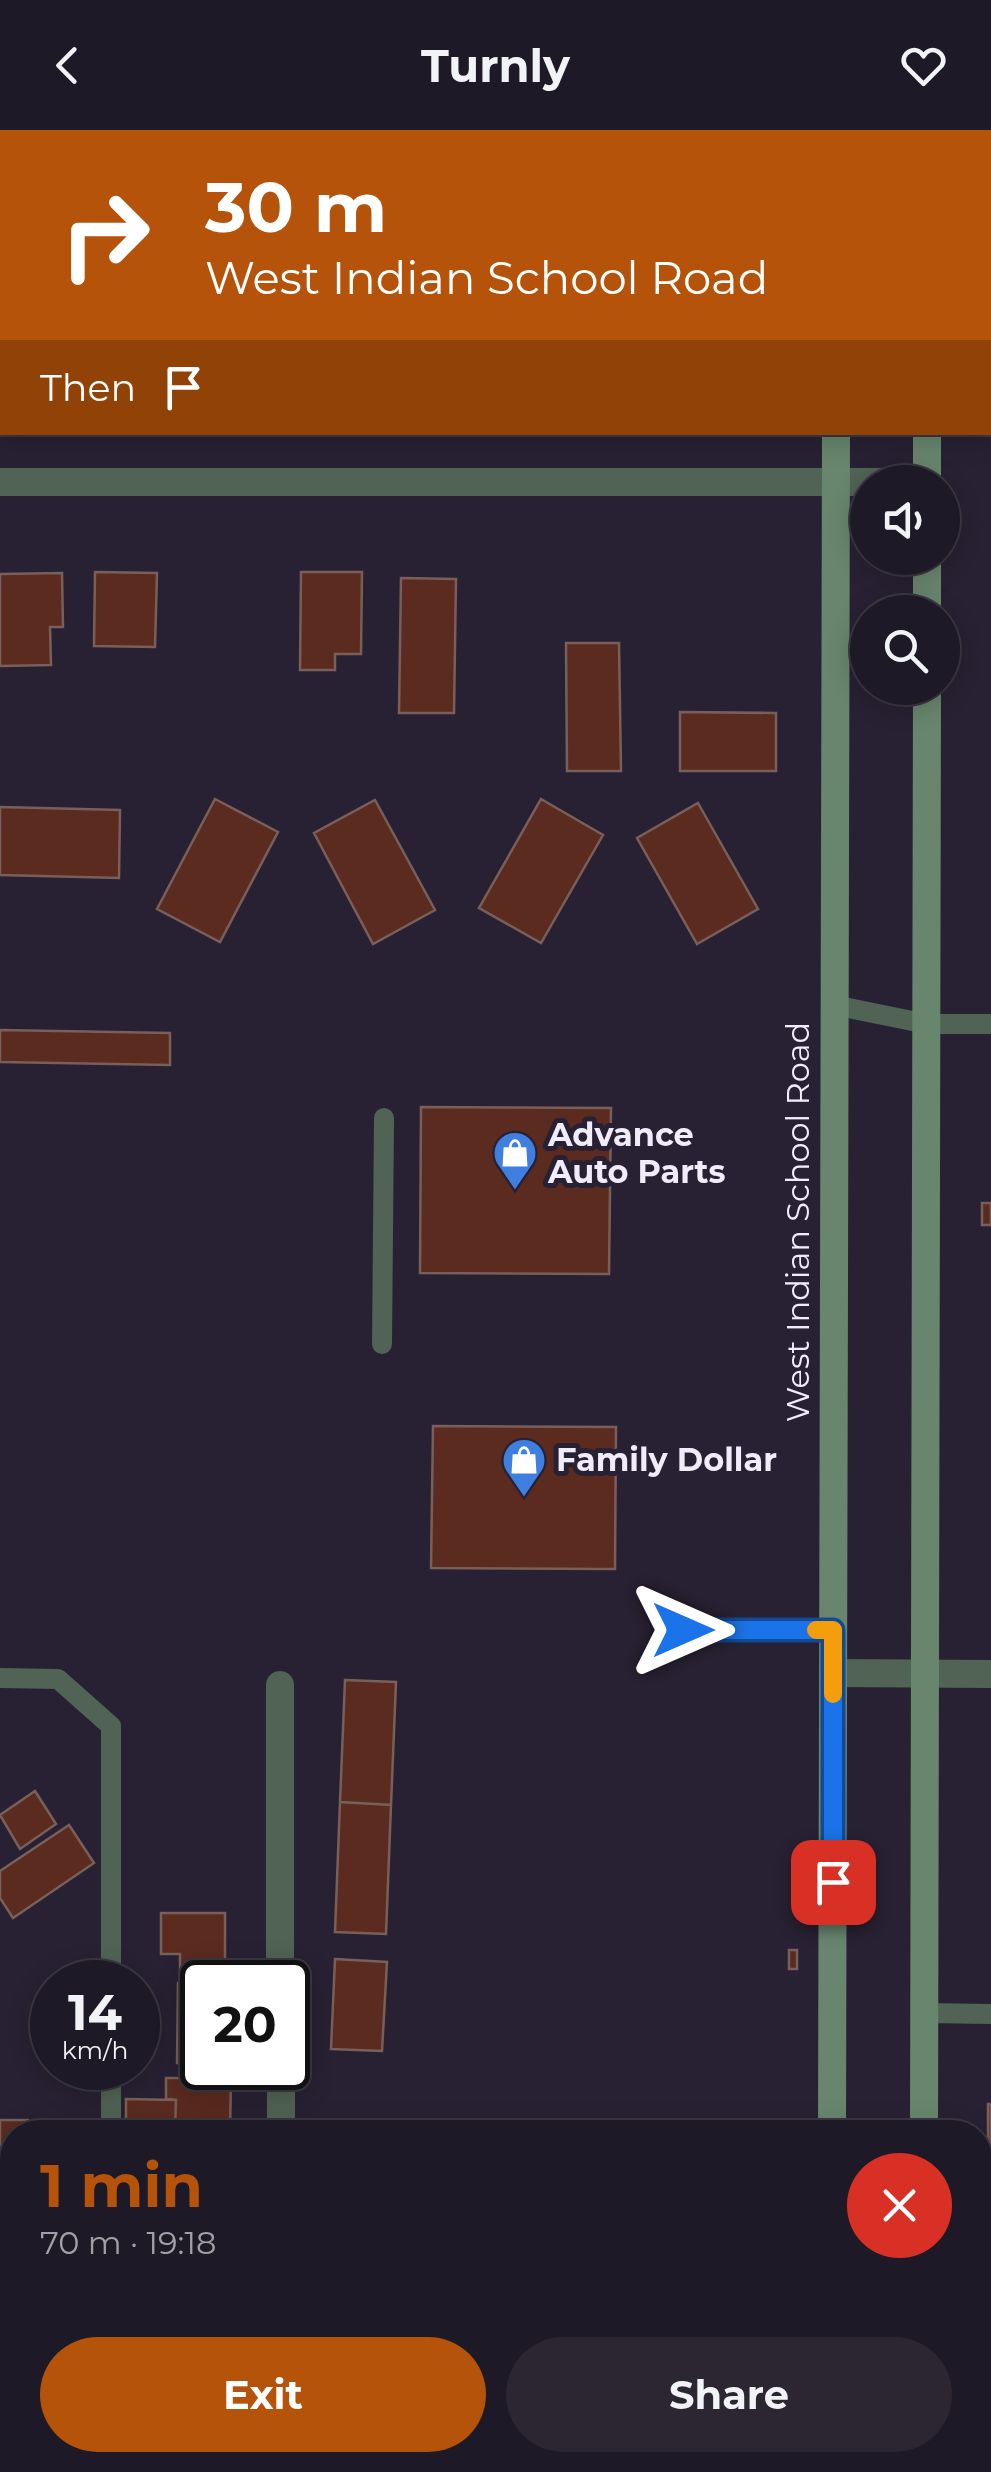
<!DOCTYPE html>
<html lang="en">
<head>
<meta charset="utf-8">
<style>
	body { margin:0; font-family:Montserrat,sans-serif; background:#2b2632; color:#f1f3f6; height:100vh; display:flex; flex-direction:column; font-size:38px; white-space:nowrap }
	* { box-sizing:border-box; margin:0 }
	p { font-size:32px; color:#a1a0a7 }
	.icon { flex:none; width:55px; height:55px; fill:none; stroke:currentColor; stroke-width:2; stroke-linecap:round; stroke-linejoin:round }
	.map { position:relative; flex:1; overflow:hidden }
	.panel { position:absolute; left:0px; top:1990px; width:992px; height:352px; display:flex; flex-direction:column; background:#1e1926; border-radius:40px 40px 0 0; box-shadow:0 5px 25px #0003,0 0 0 2px #3c3843 }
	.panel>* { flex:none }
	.hud { position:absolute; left:0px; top:0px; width:992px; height:305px; box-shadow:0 5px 25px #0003,0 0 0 2px #3c3843; background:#b45309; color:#fff; overflow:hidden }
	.fabs { position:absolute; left:850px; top:335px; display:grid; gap:20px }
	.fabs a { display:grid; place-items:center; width:110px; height:110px; border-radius:50%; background:#1e1926; box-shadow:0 5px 25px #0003,0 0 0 2px #3c3843; font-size:50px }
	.speed { position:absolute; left:30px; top:1830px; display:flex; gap:20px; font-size:50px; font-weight:700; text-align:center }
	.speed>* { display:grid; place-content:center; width:130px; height:130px; border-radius:50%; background:#1e1926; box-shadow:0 5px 25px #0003,0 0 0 2px #3c3843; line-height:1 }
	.speed small { font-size:25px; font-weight:400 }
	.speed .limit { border:5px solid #111; border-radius:15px; background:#fff; color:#111 }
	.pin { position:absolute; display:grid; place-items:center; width:85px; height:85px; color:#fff; margin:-42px; border-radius:20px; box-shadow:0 5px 15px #0006 }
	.me { position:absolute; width:110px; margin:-55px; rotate:90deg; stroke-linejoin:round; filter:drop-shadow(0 0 8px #0008) }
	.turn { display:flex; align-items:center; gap:35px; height:210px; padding:0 40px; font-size:45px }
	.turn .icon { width:130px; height:130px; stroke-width:2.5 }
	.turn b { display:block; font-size:70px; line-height:85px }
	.then { display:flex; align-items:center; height:95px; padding:0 40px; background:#0003; gap:20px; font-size:38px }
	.round { display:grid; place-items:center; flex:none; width:105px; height:105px; border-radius:52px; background:#2b2632 }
	.head { display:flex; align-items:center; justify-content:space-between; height:170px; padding:0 40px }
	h1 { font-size:60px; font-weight:700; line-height:75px; color:#b45309 }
	.button { display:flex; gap:20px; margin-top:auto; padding:20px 40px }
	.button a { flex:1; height:115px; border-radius:60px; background:#b45309; color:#fff; font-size:40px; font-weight:700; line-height:115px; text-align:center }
	.button a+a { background:#2b2632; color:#f1f3f6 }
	header { display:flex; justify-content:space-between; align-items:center; height:130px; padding:0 40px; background:#1e1926; font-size:45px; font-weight:700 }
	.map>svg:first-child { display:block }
</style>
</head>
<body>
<header><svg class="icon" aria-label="back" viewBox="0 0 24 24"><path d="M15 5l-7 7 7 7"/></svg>Turnly<svg class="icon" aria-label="heart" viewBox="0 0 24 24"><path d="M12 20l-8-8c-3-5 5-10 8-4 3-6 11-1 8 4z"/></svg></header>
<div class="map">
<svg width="991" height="2342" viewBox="0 0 991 2342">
	<rect width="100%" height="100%" fill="#282133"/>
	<path fill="#5b2b1f" stroke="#795f59" stroke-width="2.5" d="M 0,0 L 38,0 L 2,2 L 2,159 Z
		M 359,0 L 499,0 L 499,2 L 359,2 Z
		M 600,0 L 687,0 L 687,2 L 600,2 Z
		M 95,442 L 157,443 L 155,517 L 94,516 Z
		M 301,442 L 362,442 L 361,524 L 335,524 L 335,540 L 300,540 Z
		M 62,443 L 63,497 L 50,497 L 51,535 L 0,536 L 0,444 Z
		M 401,448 L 456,449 L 454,583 L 399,583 Z
		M 566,513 L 619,513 L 621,641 L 567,641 Z
		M 680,582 L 776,583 L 776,641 L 680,641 Z
		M 215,669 L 278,702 L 220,812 L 157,779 Z
		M 541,669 L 603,705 L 541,813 L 479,778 Z
		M 375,670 L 435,780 L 373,814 L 314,703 Z
		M 698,673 L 758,779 L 697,814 L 637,708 Z
		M 0,677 L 120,680 L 119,748 L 0,745 Z
		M 0,900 L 170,903 L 170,935 L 0,932 Z
		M 421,977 L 611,978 L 609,1144 L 420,1143 Z
		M 982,1073 L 991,1073 L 991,1095 L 982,1095 Z
		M 433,1296 L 616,1297 L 615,1439 L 431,1438 Z
		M 345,1550 L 396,1552 L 391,1675 L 340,1672 Z
		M 35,1661 L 56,1694 L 20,1719 L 0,1685 Z
		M 340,1672 L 391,1675 L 386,1804 L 335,1802 Z
		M 69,1695 L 94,1733 L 13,1788 L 0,1768 L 0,1741 Z
		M 161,1783 L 225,1783 L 225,1852 L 180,1853 L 180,1824 L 161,1824 Z
		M 789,1820 L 797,1820 L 797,1839 L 789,1839 Z
		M 335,1829 L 387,1832 L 382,1921 L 331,1919 Z
		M 178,1853 L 202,1854 L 202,1933 L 177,1933 Z
		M 166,1948 L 231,1948 L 230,2002 L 175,2002 L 176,1970 L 166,1969 Z
		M 126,1969 L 176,1970 L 175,2002 L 126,2002 Z
		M 988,1974 L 991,1974 L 991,2041 L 988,2041 Z
		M 0,1990 L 28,1990 L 28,2002 L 12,2002 L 12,2043 L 0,2043 Z
		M 0,2181 L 12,2182 L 12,2223 L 0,2222 Z
		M 173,2330 L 251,2330 L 251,2342 L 173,2342 Z
		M 457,2330 L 531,2330 L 531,2342 L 457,2342 Z"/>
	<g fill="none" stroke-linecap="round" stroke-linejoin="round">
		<path stroke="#506354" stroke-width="20" d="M 834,875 L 927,894 L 991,894
			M 382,1214 L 384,988
			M 683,1500 L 833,1500
			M 0,1548 L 58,1549 L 111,1596 L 111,1852
			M 925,1883 L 991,1884
			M 111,1938 L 111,2002
			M 980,2112 L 991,2112
			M 110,2342 L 110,2330
			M 608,2342 L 608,2330"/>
		<path stroke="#506354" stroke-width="28" d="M 0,352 L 908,352
			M 833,1543 L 991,1544
			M 280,1555 L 280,1852
			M 281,1938 L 281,2002
			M 0,2107 L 12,2107
			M 359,2330 L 359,2342"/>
		<path stroke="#68866e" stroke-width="28" d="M 835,0 L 835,2
			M 927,0 L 927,2
			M 927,302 L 927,352
			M 927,428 L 927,482
			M 832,2002 L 836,302
			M 924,2002 L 927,558
			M 767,2342 L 770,2330
			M 822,2342 L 823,2330
			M 905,2342 L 906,2330"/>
		<path stroke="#82ad8a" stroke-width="28" d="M 940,2330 L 940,2342"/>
	</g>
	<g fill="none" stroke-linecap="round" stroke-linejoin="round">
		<defs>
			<path id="route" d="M 683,1500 L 833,1500 L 833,1752"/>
		</defs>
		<use href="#route" stroke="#114b97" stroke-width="25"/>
		<use href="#route" stroke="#1a73e8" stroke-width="18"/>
		<path stroke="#f59e0b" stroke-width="18" d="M 816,1500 L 833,1500 L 833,1564"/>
	</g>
	<defs>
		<symbol id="shop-pin" viewBox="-11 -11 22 30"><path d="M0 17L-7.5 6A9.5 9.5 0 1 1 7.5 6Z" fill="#3f7fe0" stroke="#282133"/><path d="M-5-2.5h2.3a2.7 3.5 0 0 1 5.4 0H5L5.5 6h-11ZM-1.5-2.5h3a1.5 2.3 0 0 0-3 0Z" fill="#fff"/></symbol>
	</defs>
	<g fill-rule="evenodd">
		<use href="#shop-pin" x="490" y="998" width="50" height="68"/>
		<use href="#shop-pin" x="499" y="1305" width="50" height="68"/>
	</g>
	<g text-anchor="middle" stroke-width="10" stroke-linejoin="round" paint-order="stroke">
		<g font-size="32" font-weight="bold" fill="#f1ecf9" stroke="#282133" text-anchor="start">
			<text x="548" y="1016">Advance<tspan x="548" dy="37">Auto Parts</tspan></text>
			<text x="556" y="1341">Family Dollar</text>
		</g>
		<g font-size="32" fill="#f1ecf9" stroke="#282133">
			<text transform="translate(798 1092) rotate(-90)" y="11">West Indian School Road</text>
		</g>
	</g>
</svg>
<div class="fabs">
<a><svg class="icon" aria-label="sound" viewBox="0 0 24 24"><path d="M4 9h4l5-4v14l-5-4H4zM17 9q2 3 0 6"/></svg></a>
<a><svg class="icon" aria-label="search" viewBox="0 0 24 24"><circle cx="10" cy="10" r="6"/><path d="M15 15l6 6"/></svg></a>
</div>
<div class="speed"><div>14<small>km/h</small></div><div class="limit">20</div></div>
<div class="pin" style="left:833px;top:1752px;background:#d93025"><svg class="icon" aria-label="arrive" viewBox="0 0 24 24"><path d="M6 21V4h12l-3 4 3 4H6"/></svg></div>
<svg class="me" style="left:683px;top:1500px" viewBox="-20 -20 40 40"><path d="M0-17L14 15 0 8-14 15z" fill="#1a73e8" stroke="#fff" stroke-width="4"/></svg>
<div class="hud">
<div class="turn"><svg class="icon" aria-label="right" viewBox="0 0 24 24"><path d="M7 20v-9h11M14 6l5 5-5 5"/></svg><div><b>30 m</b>West Indian School Road</div></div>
<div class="then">Then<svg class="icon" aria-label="arrive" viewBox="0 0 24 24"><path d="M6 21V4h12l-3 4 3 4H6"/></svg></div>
</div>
<section class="panel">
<div class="head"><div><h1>1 min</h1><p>70 m · 19:18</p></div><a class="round" style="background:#d93025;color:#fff"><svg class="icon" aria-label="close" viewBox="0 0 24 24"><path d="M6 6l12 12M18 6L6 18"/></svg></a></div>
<div class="button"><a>Exit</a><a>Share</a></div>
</section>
</div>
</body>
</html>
